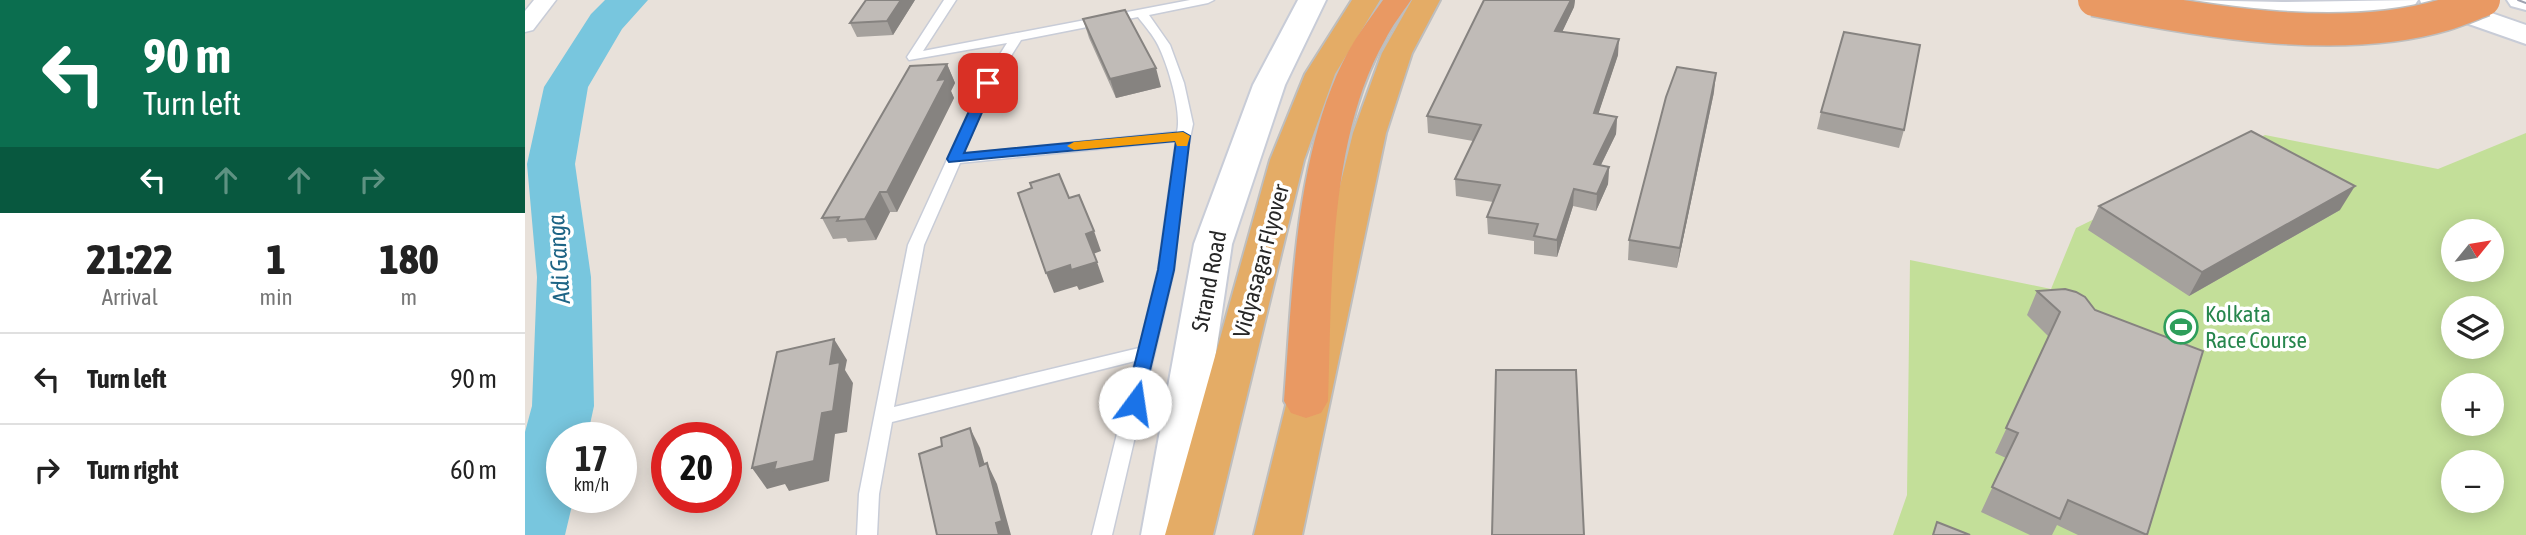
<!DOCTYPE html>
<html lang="en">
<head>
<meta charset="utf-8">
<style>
	body { margin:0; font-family:"Asap Condensed",sans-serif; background:#f6f6f6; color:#222; height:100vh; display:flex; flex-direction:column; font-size:26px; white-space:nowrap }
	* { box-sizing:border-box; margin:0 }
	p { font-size:23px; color:#767676 }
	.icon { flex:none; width:38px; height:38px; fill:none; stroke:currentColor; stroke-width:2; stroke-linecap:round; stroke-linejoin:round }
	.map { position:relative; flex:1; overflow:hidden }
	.drawer { display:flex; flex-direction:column; background:#fff; width:525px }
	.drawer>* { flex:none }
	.top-card { background:#0b6e4f; color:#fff; overflow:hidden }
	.needle { width:46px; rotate:60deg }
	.tools { position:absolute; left:1916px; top:219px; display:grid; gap:14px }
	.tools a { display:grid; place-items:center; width:63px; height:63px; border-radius:50%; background:#fff; box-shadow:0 4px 18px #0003; font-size:35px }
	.speed { position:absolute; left:21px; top:422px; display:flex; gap:14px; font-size:35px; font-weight:700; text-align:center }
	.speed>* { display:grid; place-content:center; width:91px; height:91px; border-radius:50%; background:#fff; box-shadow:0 4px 18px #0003; line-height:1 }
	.speed small { font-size:18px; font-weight:400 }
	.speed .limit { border:10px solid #d22; background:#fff; color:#111 }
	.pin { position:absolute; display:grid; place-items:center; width:60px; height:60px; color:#fff; margin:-30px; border-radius:14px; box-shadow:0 4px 10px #0006 }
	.me { position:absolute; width:77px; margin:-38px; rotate:14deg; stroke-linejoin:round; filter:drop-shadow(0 0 5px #0008) }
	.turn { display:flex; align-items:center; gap:24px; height:147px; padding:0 28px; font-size:32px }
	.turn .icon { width:91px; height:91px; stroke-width:2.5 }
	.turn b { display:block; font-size:49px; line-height:60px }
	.lanes { display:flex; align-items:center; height:66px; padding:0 28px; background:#0003; justify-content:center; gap:35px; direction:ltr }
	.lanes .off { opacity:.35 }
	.eta { display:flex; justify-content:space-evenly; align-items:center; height:119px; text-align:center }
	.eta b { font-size:42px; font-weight:800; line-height:49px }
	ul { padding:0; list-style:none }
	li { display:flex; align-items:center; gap:21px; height:91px; padding:0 28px; border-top:2px solid #e0e0e0 }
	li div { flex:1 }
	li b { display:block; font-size:26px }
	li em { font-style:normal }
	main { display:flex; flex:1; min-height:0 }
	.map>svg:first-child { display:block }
</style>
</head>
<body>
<main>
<section class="drawer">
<div class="top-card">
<div class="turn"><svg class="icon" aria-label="left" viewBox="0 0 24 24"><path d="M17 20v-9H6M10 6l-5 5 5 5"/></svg><div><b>90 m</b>Turn left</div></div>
<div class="lanes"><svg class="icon" aria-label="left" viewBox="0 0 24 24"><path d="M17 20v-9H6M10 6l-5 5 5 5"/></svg><svg class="icon off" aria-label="ahead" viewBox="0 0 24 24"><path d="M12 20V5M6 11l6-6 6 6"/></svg><svg class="icon off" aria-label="ahead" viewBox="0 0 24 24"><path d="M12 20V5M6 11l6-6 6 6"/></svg><svg class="icon off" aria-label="right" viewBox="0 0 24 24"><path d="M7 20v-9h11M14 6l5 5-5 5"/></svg></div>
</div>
<div class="eta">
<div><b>21:22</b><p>Arrival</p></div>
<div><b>1</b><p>min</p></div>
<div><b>180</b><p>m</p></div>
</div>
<ul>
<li><svg class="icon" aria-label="left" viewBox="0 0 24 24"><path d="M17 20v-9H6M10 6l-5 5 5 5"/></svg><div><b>Turn left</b></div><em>90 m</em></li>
<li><svg class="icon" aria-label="right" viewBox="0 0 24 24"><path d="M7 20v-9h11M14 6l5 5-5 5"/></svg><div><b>Turn right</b></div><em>60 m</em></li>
</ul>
</section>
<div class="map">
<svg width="2001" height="535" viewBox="0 0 2001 535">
	<rect width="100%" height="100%" fill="#e8e1da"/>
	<path fill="#c3df99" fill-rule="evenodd" d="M 2001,133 L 2001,535 L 1368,535 L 1382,495 L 1385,260 L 1526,289 L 1551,228 L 1740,135 L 1913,169 ZM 1928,231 L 1967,231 L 1967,270 L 1928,270 ZM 1928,308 L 1967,308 L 1967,346 L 1928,346 ZM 1928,385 L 1967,385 L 1967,424 L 1928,424 ZM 1928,462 L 1967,462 L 1967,500 L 1928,500 Z"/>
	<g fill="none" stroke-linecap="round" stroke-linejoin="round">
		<path fill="#78c6de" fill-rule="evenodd" d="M 80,0 L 123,0 L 97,29 L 63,87 L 50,164 L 66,277 L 69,406 L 62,438 L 37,438 L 37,497 L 49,497 L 40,535 L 0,535 L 0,432 L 7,406 L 12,277 L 2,164 L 19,87 L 66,14 Z"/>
		<defs>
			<path id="service" d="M 419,0 L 431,0 L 398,51 L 665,0 L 689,0 L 683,3 L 624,15 L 645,45 L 659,83 L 668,124 L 660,162 L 649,270 L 587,535 L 567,535 L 610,361 L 367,422 L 354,494 L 352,535 L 332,535 L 334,494 L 383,245 L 457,83 L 482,43 L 384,60 L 382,57 ZM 613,17 C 620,26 628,35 633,45 C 643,65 657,111 652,132 L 438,154 L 469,83 L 496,40 ZM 651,141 L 633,270 L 614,348 L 369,407 L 399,245 L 435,163 Z"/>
			<path id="minor" d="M 9,0 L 31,0 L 8,30 L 0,32 L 0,11 Z"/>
			<path id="secondary" d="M 773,0 L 801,0 L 760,85 L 707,244 L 664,535 L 616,535 L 669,244 L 728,85 Z
				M 1654,0 L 1757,2 L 1893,0 L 1889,6 C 1816,24 1739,18 1665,12 L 1655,10 L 1651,4 Z
				M 1895,0 L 1929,0 L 2001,25 L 2001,44 L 1898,8 Z
				M 1982,0 L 2001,0 L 2001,10 L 1986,6 Z"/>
			<path id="trunk" d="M 827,0 L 855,0 L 810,74 L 779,160 L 688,535 L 640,535 L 745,160 L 780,74 Z
				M 887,0 L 915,0 L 887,53 L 861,133 L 777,535 L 729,535 L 828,133 L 857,53 Z"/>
			<path id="motorway" d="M 858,0 L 886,0 C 877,13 867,26 860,40 C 803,139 807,289 803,401 L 796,413 L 781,418 L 766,413 L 759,401 C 768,288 770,138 830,40 C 839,26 849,13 858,0 Z"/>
		</defs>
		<use href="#service" stroke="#c8ccd7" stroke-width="3"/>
		<use href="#minor" stroke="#c8ccd7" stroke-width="3"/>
		<use href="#secondary" stroke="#c8ccd7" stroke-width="4"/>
		<use href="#trunk" stroke="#bebebe" stroke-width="4"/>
		<use href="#motorway" stroke="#bebebe" stroke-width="4"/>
		<use href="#service" fill="#fff" fill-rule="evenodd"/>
		<use href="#minor" fill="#fff" fill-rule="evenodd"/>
		<use href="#secondary" fill="#fff" fill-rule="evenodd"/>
		<use href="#trunk" fill="#e4ac66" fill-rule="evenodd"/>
		<use href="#motorway" fill="#e99963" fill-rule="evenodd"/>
		<path stroke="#9ea1af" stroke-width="2" d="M 1993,0 L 2001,3"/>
		<defs>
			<path id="motorway-bridge" d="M 1569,0 C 1674,21 1815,46 1919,15 C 1932,11 1946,5 1959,0"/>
		</defs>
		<use href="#motorway-bridge" stroke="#bebebe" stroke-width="35" stroke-linecap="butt"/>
		<use href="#motorway-bridge" stroke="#e99963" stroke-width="32"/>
	</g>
	<path fill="#a5a19d" d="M 390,0 L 368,35 L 332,37 L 325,23 Z
		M 959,0 L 1050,0 L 1049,7 L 1037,32 L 1093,55 L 1073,114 L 1092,117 L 1091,134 L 1076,165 L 1084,167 L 1083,184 L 1071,211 L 1048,206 L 1032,257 L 1009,254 L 1009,241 L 963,234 L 962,217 L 968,202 L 931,196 L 930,179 L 948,141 L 903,133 L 902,116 Z
		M 558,19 L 636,87 L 591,98 L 564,38 Z
		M 422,64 L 430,83 L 426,91 L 429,98 L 372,212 L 365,212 L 351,240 L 323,242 L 321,238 L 308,239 L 297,218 Z
		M 1189,92 L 1152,268 L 1103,260 L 1104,240 Z
		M 1296,112 L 1379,130 L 1374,148 L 1292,129 Z
		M 1574,206 L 1815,210 L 1664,296 L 1563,230 Z
		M 1540,289 L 1622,535 L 1553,535 L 1532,525 L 1527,535 L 1505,535 L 1456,512 L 1481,458 L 1470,453 L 1524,337 L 1502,315 L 1512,291 Z"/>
	<path fill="#868380" d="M 376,0 L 390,0 L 368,35 L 362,21 Z
		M 1046,0 L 1050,0 L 1049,7 L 1030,47 L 1030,31 Z
		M 1094,39 L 1093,55 L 1068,130 L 1069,113 Z
		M 422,64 L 430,83 L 426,91 L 429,98 L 372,212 L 362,192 L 413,80 Z
		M 631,68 L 636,87 L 591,98 L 585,79 Z
		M 1191,73 L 1189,92 L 1152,268 L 1155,248 Z
		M 1092,117 L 1091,134 L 1068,181 L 1069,164 Z
		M 1084,167 L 1083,184 L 1071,211 L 1072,194 Z
		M 1830,186 L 1815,210 L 1664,296 L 1677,272 Z
		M 1049,189 L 1048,206 L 1032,257 L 1032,240 Z
		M 355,192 L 365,212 L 351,240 L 340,219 Z
		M 569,231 L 576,251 L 568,254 L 561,234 Z
		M 572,262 L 579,282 L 554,290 L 552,286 L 529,293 L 521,273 L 545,265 Z
		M 309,339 L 322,360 L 320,370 L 328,383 L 322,432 L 310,434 L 304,481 L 264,491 L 260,484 L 242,489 L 227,468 Z
		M 445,428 L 455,448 L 466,486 L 455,466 Z
		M 462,463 L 472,484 L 486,535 L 474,535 L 471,523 Z"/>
	<path fill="#c0bbb7" stroke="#868380" stroke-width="2" d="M 341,0 L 376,0 L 362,21 L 325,23 Z
		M 959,0 L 1046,0 L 1030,31 L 1094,39 L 1069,113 L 1092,117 L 1069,164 L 1084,167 L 1072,194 L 1049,189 L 1032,240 L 1009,236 L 1013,224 L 962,217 L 975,185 L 930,179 L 956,125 L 902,116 Z
		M 600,10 L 631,68 L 585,79 L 558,19 Z
		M 1319,32 L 1395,45 L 1379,130 L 1296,112 Z
		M 422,64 L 413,80 L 421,79 L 362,192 L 355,192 L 340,219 L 312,221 L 314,217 L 297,218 L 385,66 Z
		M 1152,67 L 1191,73 L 1155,248 L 1104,240 L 1141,97 Z
		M 1726,131 L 1830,186 L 1677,272 L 1574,206 Z
		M 534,174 L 544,198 L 554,195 L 569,231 L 561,234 L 572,262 L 546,270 L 545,265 L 521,273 L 493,193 L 507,188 L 505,183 Z
		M 1540,289 L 1551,292 L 1560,297 L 1570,310 L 1678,351 L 1622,535 L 1543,500 L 1535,519 L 1467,487 L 1493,433 L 1481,428 L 1535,312 L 1512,291 Z
		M 309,339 L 305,364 L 315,362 L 308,411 L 297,413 L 289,461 L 249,470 L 251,462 L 227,468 L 252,352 Z
		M 971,370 L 1051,370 L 1059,535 L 967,535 Z
		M 445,428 L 455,466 L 462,463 L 477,521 L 471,523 L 474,535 L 412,535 L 394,454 L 417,446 L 416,438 Z
		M 1412,522 L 1445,535 L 1408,535 Z"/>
	<path fill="#1a73e8" stroke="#114b97" stroke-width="2" d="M 463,79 L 470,83 L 439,153 L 658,132 L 665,136 L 649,270 L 616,408 L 603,408 L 600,403 L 633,270 L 651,141 L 424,162 L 422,159 L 457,83 Z"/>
	<path fill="#f59e0b" d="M 658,132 L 665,136 L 662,146 L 652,146 L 650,141 L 549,150 L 542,146 L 549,142 Z"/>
	<defs>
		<symbol id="stadium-ring" viewBox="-11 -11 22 22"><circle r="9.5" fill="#fff" stroke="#2e9e5b" stroke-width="1.5"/><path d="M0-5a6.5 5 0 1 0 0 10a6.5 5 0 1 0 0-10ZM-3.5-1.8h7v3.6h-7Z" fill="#2e9e5b"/></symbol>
	</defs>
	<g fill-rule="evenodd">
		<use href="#stadium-ring" x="1637" y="308" width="38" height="38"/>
	</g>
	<g text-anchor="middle" stroke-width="7" stroke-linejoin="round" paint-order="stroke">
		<g font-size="23" fill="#272727" stroke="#fff">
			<text transform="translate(736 261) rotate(-75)" y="8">Vidyasagar Flyover</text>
			<text transform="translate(684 281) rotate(-79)" y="8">Strand Road</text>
		</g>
		<g font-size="23" fill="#27864d" stroke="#fff" text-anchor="start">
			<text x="1680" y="322">Kolkata<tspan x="1680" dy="26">Race Course</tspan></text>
		</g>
		<g font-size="24" font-style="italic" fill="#1d6485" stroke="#fff">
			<text transform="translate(34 259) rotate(-94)" y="8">Adi Ganga</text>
		</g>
	</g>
</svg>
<div class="tools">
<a><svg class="needle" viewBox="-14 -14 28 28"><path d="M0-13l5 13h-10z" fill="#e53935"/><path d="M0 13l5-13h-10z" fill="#767676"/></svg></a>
<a><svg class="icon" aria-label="layers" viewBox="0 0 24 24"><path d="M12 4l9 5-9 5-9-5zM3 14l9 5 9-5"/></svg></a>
<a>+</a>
<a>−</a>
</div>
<div class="speed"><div>17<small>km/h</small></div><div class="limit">20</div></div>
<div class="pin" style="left:463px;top:83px;background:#d93025"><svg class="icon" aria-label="arrive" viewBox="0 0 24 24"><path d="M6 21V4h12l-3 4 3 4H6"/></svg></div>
<svg class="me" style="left:610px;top:403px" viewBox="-20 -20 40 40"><circle r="19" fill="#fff"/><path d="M0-13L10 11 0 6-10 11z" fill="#1a73e8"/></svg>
</div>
</main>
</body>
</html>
